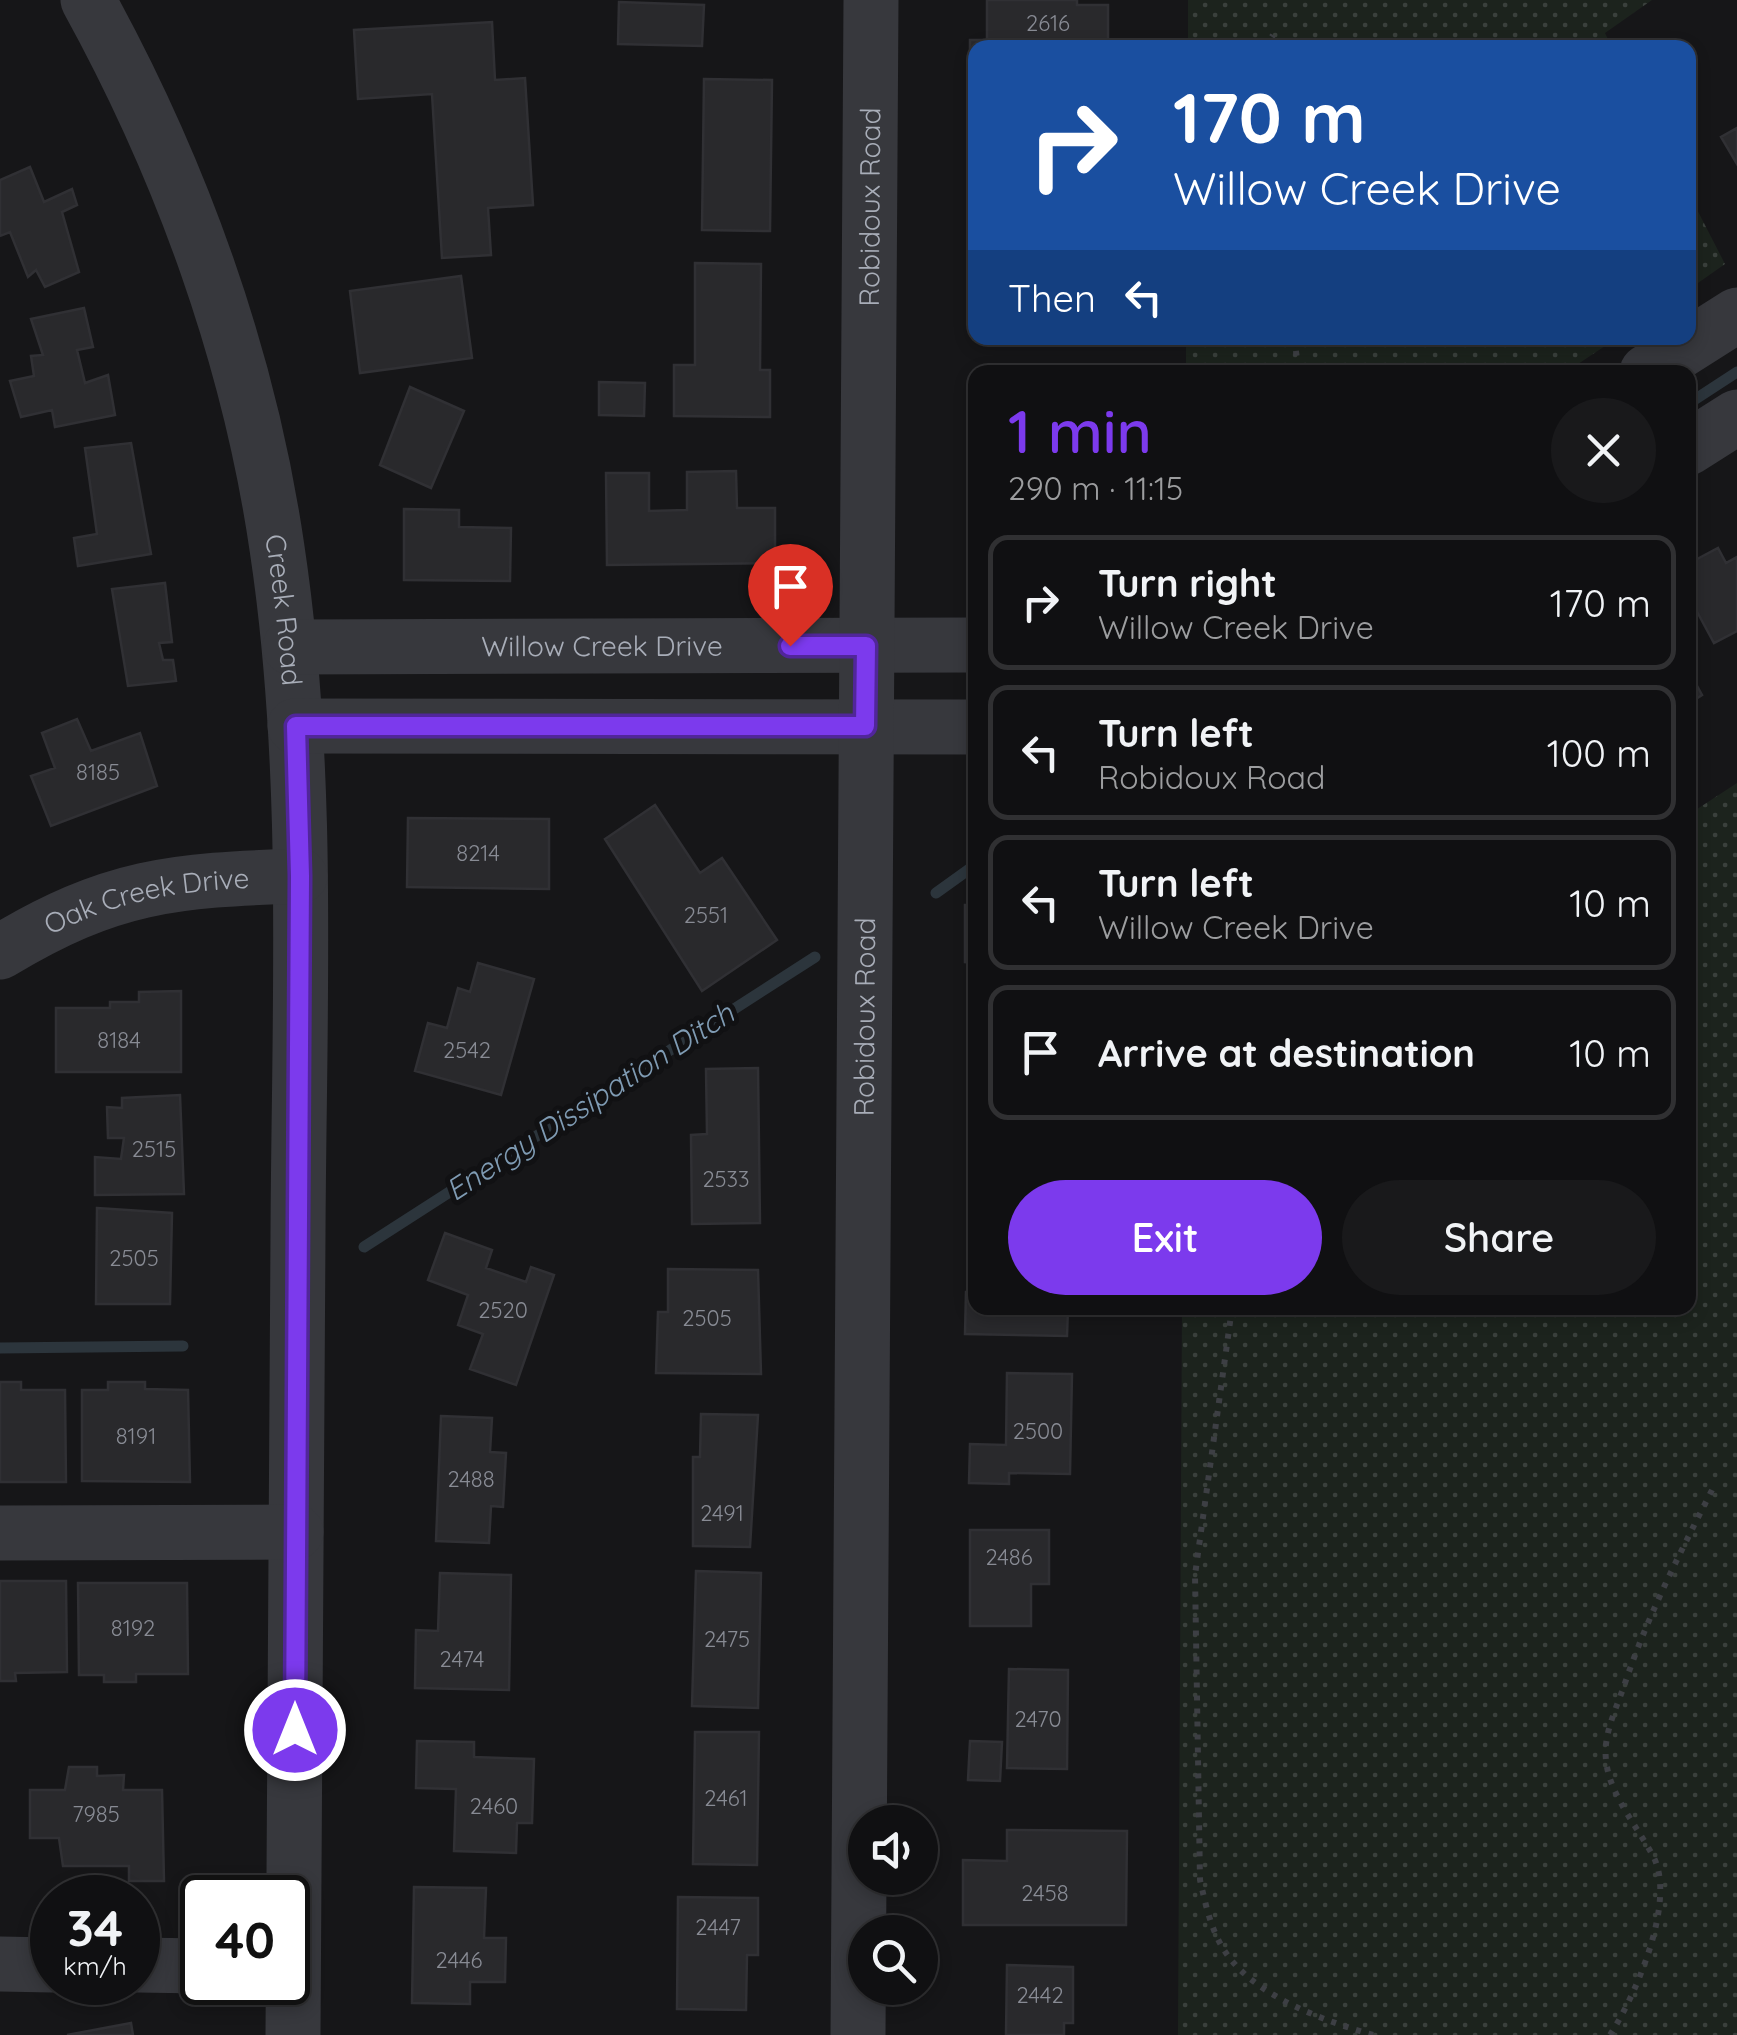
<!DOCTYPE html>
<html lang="en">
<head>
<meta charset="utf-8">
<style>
	body { margin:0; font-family:Quicksand,sans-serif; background:#19191b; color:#f1f3f6; height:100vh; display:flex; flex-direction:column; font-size:38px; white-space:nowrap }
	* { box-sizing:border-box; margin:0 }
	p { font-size:32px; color:#9c9d9f }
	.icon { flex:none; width:55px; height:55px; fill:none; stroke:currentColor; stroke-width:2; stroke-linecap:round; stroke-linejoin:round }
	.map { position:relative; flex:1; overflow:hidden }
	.panel { position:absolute; left:968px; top:365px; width:728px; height:950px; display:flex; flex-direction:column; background:#101012; border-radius:20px; box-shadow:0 5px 15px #0003,0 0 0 2px #303032 }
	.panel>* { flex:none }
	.guide { position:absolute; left:968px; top:40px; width:728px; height:305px; border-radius:20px; box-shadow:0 5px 15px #0003,0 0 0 2px #303032; background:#1a4fa0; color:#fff; overflow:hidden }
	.buttons { position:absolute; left:848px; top:1805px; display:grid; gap:20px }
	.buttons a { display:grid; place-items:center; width:90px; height:90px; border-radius:50%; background:#101012; box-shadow:0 5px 15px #0003,0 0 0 2px #303032; font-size:50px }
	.speed { position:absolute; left:30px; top:1875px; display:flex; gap:20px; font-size:50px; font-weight:700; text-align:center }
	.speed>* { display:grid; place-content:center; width:130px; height:130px; border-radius:50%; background:#101012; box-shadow:0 5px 15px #0003,0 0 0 2px #303032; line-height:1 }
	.speed small { font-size:25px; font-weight:400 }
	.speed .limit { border:5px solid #111; border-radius:15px; background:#fff; color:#111 }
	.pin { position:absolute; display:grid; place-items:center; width:85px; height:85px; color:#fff; margin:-102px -42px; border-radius:50% 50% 50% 0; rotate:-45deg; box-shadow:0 0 10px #0007 }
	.pin .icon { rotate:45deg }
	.me { position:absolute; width:110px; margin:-55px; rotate:0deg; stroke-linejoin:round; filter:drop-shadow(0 0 8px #0008) }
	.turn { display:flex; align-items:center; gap:35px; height:210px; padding:0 40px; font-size:45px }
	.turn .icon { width:130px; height:130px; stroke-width:2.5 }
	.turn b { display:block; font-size:70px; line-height:85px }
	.then { display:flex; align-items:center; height:95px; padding:0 40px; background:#0003; gap:20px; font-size:38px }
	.round { display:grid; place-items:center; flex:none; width:105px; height:105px; border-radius:52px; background:#19191b }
	.headline { display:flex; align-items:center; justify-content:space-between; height:170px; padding:0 40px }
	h1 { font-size:60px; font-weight:600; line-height:75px; color:#7c3aed }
	.button { display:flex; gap:20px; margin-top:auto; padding:20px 40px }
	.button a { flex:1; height:115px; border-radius:60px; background:#7c3aed; color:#fff; font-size:40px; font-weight:600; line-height:115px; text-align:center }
	.button a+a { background:#19191b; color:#f1f3f6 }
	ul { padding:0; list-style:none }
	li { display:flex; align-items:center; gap:30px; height:135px; margin:0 20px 15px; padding:0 20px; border:5px solid #303032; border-radius:20px }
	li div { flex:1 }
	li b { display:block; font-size:38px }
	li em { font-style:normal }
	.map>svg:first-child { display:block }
</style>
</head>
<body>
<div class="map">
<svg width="1737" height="2035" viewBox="0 0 1737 2035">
	<defs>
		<pattern id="grass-dots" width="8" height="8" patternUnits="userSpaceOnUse" patternTransform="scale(2.5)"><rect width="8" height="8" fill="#1c231d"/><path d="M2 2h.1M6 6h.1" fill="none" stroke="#3a403c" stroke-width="1.8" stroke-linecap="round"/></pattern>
	</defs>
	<rect width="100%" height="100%" fill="#161618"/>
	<path fill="url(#grass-dots)" d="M 1188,0 L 1652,0 L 1605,33 L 1612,48 L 1188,47 Z
		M 1688,192 L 1725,264 L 1688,290 Z
		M 1186,338 L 1617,338 L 1566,372 L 1186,372 Z
		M 1737,783 L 1737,2035 L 1178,2035 L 1182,1308 L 1688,1308 L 1688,815 Z"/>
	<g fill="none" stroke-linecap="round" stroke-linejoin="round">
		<path stroke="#2c353c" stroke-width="11" d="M 1688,404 L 1737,372
			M 936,893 L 975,865
			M 364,1247 L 815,957
			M 0,1348 L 183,1346"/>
	</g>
	<path fill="#29292c" stroke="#303034" stroke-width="2.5" d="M 987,0 L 1077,0 L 1077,5 L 1108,5 L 1108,47 L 975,48 L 975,79 L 970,79 L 970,40 L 987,40 Z
		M 619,2 L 704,5 L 702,46 L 618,44 Z
		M 492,22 L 495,80 L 525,78 L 533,205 L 488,208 L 491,255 L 442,258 L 432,94 L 358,99 L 354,30 Z
		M 704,79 L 772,80 L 770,231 L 702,230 Z
		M 1737,128 L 1737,164 L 1721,137 Z
		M 30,167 L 44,202 L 72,189 L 77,205 L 62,212 L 79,272 L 45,287 L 36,270 L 28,277 L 10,232 L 0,236 L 0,180 Z
		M 695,263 L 761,264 L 760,370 L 770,370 L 770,417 L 674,416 L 674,365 L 695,365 Z
		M 461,276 L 472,358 L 360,373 L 350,291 Z
		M 84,308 L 93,347 L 77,350 L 85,383 L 108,375 L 115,415 L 55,427 L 52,410 L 21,417 L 10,381 L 34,376 L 31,356 L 43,355 L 31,319 Z
		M 599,382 L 645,383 L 644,416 L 599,415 Z
		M 410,387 L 464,411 L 431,488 L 380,465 Z
		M 131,443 L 151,554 L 78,566 L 74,538 L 97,534 L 85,448 Z
		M 736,471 L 737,508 L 775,508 L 775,563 L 607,565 L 606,473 L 649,473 L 649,511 L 687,510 L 687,472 Z
		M 404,509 L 459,510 L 459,527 L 511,528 L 510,581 L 404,580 Z
		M 1718,548 L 1726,563 L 1737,557 L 1737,631 L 1714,643 L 1688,595 L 1688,564 Z
		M 165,583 L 172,642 L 159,643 L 163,660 L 173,660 L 176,681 L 128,686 L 112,589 Z
		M 1688,669 L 1702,695 L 1688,704 Z
		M 77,719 L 91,751 L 140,733 L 157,786 L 51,826 L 31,776 L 55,768 L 42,733 Z
		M 655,805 L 700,873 L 722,858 L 777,940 L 702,991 L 605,839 Z
		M 408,818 L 549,819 L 549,889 L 407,887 Z
		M 965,905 L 975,905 L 975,963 L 965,962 Z
		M 478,963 L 534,979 L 501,1095 L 415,1071 L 428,1023 L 447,1028 L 458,988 L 470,992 Z
		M 181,991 L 181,1072 L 56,1072 L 56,1008 L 110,1008 L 110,1002 L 139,1002 L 139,992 Z
		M 758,1068 L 760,1223 L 692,1224 L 691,1135 L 707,1134 L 706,1069 Z
		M 180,1095 L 184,1194 L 95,1195 L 95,1157 L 121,1159 L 124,1138 L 108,1138 L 107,1107 L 122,1108 L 122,1098 Z
		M 97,1208 L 172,1213 L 170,1304 L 96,1304 Z
		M 445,1233 L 492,1250 L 486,1268 L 526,1282 L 531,1267 L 554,1275 L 516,1385 L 470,1369 L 483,1334 L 458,1325 L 468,1295 L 428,1280 Z
		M 668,1269 L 758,1270 L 761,1374 L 656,1373 L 658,1312 L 668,1312 Z
		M 966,1292 L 975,1292 L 975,1308 L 1068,1308 L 1067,1336 L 965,1334 Z
		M 1007,1373 L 1072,1374 L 1070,1474 L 1009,1473 L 1009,1484 L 969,1483 L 970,1444 L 1006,1445 Z
		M 0,1382 L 21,1382 L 21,1390 L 65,1390 L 66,1482 L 0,1482 Z
		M 108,1382 L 145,1382 L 145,1389 L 188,1390 L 190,1482 L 82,1481 L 82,1390 L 108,1390 Z
		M 701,1414 L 758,1415 L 750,1547 L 693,1546 L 693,1457 L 700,1457 Z
		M 441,1416 L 492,1418 L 490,1452 L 506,1453 L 503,1507 L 491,1506 L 489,1543 L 436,1541 Z
		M 970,1530 L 1049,1530 L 1049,1584 L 1031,1584 L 1031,1626 L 970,1626 Z
		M 696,1571 L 761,1573 L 758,1708 L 692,1706 Z
		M 440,1573 L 511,1575 L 509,1690 L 415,1688 L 416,1630 L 438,1631 Z
		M 0,1581 L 66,1581 L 67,1672 L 15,1673 L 16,1681 L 0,1681 Z
		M 78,1583 L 187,1583 L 188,1674 L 136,1674 L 136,1682 L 104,1682 L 104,1675 L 79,1675 Z
		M 1009,1669 L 1068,1670 L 1067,1769 L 1007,1768 Z
		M 695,1732 L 759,1732 L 757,1865 L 693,1864 Z
		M 417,1741 L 474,1742 L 474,1757 L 534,1759 L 532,1823 L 517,1823 L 516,1853 L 454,1851 L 456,1789 L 416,1788 Z
		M 970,1741 L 1002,1742 L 1000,1781 L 968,1780 Z
		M 69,1767 L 97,1767 L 97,1776 L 124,1775 L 123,1790 L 162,1790 L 164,1881 L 129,1881 L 129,1866 L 63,1866 L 59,1838 L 30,1838 L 30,1790 L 65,1790 Z
		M 1007,1830 L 1127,1831 L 1126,1925 L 963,1925 L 963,1860 L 1007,1861 Z
		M 414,1887 L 486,1888 L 484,1938 L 506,1938 L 505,1982 L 470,1982 L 470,2004 L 412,2003 Z
		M 678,1897 L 758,1898 L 758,1955 L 747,1955 L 746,2010 L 677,2009 Z
		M 1007,1965 L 1073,1967 L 1073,2023 L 1064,2023 L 1064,2035 L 1006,2035 Z
		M 131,2023 L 133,2035 L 67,2035 Z"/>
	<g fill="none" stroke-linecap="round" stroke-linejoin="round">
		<path stroke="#3d3f44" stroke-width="6" stroke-dasharray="5 8" stroke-linecap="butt" d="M 1265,48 L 1273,35
			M 1294,338 L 1299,372
			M 1232,1308 L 1195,1575 L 1200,1880 C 1206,1906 1211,1931 1226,1953 C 1256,1997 1325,2021 1373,2035
			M 1610,2035 C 1636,1995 1677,1900 1653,1856 C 1637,1826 1609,1794 1606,1760 C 1603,1735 1616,1709 1624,1686 C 1647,1617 1679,1555 1712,1490"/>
		<g stroke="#37383d" stroke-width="55">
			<path id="s1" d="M 88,0 C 181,169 249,356 277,548 C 311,774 299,1005 298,1234 C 296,1501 295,1768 293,2035"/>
			<path d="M 1647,372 L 1737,315"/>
			<path d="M 1688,448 L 1737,417"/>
			<path id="s2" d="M 290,647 L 975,645"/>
			<path d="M 295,726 L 975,727"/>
			<path id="s3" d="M 0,952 C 111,885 173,880 300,876"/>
			<path d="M 0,1533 L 296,1532"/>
			<path d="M 0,1964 L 52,1965"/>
			<path d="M 138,1965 L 202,1966"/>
			<path id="s4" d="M 858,2035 L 871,0"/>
		</g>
	</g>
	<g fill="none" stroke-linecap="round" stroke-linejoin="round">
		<defs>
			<path id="route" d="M 295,1730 L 300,876 L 296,726 L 865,726 L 866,646 L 790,646"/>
		</defs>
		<use href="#route" stroke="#51269a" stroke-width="25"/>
		<use href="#route" stroke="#7c3aed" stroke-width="18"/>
	</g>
	<g text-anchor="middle" stroke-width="10" stroke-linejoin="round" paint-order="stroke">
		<g font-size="22" fill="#888b94">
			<text x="1048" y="31">2616</text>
			<text x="98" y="780">8185</text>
			<text x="478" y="861">8214</text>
			<text x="706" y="923">2551</text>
			<text x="119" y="1048">8184</text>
			<text x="467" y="1058">2542</text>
			<text x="154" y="1157">2515</text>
			<text x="726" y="1187">2533</text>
			<text x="134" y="1266">2505</text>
			<text x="503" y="1318">2520</text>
			<text x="707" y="1326">2505</text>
			<text x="1038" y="1439">2500</text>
			<text x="136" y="1444">8191</text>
			<text x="471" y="1487">2488</text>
			<text x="722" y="1521">2491</text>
			<text x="1009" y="1565">2486</text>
			<text x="133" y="1636">8192</text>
			<text x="727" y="1647">2475</text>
			<text x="462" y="1667">2474</text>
			<text x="1038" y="1727">2470</text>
			<text x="726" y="1806">2461</text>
			<text x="494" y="1814">2460</text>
			<text x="96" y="1822">7985</text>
			<text x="1045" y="1901">2458</text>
			<text x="718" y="1935">2447</text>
			<text x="459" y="1968">2446</text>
			<text x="1040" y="2003">2442</text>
		</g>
		<g font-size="28" fill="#a8adb8" stroke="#111113">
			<text dy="10" stroke="none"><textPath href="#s4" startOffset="1828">Robidoux Road</textPath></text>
			<text dy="10" stroke="none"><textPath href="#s1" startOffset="645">Creek Road</textPath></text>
			<text dy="10" stroke="none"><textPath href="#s2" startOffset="312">Willow Creek Drive</textPath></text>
			<text dy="10" stroke="none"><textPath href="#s3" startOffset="158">Oak Creek Drive</textPath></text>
			<text dy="10" stroke="none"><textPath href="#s4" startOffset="1018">Robidoux Road</textPath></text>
		</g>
		<g font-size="30" font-style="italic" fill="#7f9bb3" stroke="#111113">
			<text transform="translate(590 1102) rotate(-33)" y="10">Energy Dissipation Ditch</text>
		</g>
	</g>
</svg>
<div class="buttons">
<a><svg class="icon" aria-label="sound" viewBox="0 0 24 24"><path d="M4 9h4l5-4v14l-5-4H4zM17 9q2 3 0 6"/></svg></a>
<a><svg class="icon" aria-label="search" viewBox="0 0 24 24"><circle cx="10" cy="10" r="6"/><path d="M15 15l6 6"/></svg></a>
</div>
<div class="speed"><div>34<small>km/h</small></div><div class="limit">40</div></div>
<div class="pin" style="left:790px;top:646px;background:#d93025"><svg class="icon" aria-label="arrive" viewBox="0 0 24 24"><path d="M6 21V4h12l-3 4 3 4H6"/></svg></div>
<svg class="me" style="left:295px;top:1730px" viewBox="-20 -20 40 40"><circle r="17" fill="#7c3aed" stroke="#fff" stroke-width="3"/><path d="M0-11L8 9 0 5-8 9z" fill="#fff"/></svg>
<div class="guide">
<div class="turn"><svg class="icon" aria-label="right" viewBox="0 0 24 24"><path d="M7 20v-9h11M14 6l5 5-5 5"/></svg><div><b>170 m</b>Willow Creek Drive</div></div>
<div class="then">Then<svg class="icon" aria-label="left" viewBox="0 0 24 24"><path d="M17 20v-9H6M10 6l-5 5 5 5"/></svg></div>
</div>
<section class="panel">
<div class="headline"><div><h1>1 min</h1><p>290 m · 11:15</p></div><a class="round"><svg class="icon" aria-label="close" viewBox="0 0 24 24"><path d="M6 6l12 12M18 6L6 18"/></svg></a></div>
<ul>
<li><svg class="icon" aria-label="right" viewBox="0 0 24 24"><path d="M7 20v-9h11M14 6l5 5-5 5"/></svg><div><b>Turn right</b><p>Willow Creek Drive</p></div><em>170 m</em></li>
<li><svg class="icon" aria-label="left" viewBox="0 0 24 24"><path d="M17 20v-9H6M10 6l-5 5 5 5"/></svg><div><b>Turn left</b><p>Robidoux Road</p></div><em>100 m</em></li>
<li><svg class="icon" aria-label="left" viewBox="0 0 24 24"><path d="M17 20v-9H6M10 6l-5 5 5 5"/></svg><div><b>Turn left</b><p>Willow Creek Drive</p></div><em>10 m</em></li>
<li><svg class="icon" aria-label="arrive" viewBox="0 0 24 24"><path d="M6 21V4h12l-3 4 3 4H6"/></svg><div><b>Arrive at destination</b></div><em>10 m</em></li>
</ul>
<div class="button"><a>Exit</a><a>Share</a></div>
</section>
</div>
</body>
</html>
